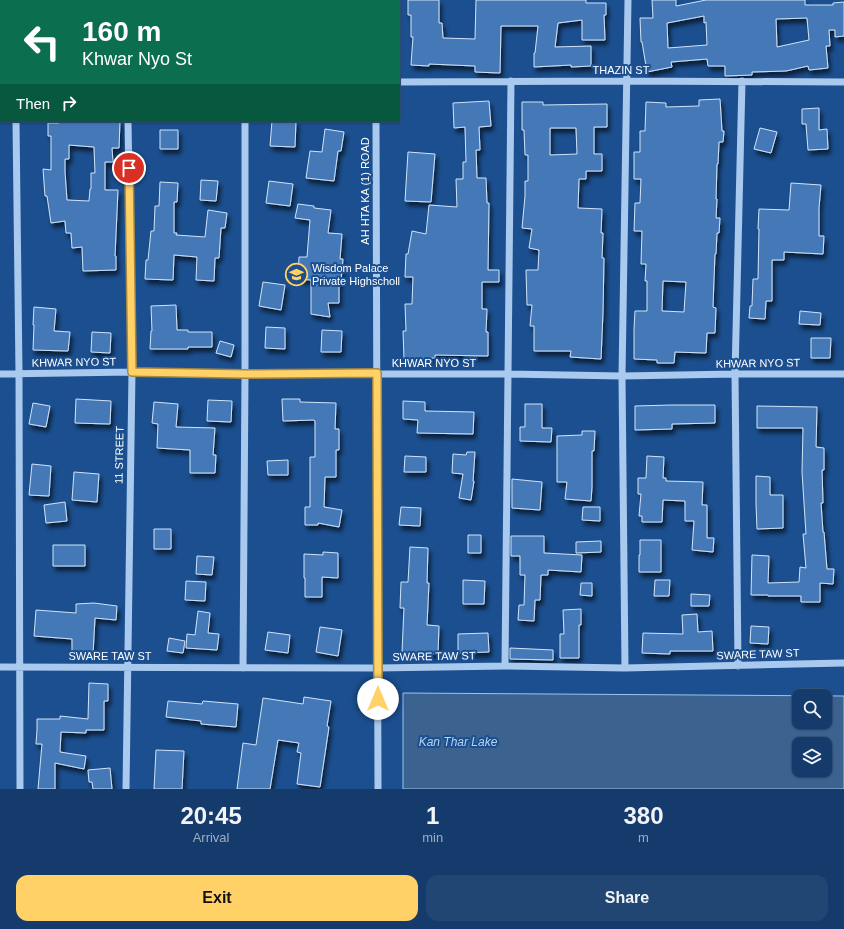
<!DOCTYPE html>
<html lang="en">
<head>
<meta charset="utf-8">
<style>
	body { margin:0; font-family:Arial,sans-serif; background:#214673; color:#f1f3f6; height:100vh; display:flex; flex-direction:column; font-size:15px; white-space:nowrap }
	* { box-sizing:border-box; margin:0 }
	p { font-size:13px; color:#9dadc1 }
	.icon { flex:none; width:22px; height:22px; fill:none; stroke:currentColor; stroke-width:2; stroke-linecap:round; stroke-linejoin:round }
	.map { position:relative; height:789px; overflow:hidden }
	.side { display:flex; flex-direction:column; background:#143b6b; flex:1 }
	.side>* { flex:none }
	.top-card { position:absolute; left:0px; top:0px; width:400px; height:122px; box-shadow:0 1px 3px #0004,0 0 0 1px #33557e; background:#0b6e4f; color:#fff; overflow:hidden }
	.controls { position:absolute; left:792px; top:689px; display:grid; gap:8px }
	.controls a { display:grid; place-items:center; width:40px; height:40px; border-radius:8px; background:#143b6b; box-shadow:0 1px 3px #0004,0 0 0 1px #33557e; font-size:20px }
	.pin { position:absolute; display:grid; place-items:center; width:34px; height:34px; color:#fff; margin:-17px; border:2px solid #fff; border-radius:50%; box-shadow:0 1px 4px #0007 }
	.me { position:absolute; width:44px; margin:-22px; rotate:0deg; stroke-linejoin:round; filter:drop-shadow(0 0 3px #0008) }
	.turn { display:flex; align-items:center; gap:14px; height:84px; padding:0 16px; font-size:18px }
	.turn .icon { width:52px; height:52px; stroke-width:2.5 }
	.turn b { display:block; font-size:28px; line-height:34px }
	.then { display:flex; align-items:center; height:38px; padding:0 16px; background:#0003; gap:8px; font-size:15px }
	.eta { display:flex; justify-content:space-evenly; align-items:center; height:68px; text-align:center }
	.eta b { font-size:24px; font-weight:700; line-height:28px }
	.button { display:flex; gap:8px; margin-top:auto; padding:8px 16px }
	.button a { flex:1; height:46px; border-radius:12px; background:#ffd166; color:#111; font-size:16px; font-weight:700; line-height:46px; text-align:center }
	.button a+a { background:#214673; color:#f1f3f6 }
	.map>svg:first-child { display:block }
</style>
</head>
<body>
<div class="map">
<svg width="844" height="789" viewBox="0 0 844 789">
	<defs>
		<filter id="shadow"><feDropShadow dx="2.5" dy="4.5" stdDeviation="2" flood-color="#0009"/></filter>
	</defs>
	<rect width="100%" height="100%" fill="#1b4f8f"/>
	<path fill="#3c6290" stroke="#9cc4f0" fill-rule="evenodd" d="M 403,693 L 844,696 L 844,789 L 403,789 ZM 799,696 L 825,696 L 825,722 L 799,722 ZM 799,744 L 825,744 L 825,770 L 799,770 Z"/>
	<path fill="#4478b7" stroke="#cfe3fa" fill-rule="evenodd" filter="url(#shadow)" d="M 408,0 L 439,0 L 439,23 L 442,23 L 443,38 L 475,39 L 476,0 L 586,0 L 586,3 L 606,3 L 606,15 L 604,15 L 605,40 L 582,40 L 582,20 L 558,23 L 555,47 L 591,46 L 591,66 L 571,67 L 571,65 L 534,67 L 534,53 L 535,53 L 538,26 L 501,26 L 500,73 L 475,72 L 475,66 L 429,64 L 429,66 L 411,65 L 413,37 L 411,37 L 411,15 L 408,15 Z
		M 652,0 L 676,0 L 676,6 L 706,0 L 805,0 L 805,5 L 833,5 L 833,3 L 844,2 L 844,36 L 835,37 L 835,30 L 829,30 L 830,46 L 826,46 L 828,68 L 809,70 L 808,66 L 786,71 L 752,72 L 752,75 L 725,76 L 725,66 L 708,66 L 707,59 L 671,62 L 672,67 L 647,72 L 642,42 L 641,42 L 640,18 L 653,18 ZM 704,16 L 704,23 L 706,22 L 707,45 L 668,48 L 667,23 ZM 807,18 L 809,40 L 777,47 L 776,19 Z
		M 720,99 L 722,131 L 724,131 L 723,142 L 719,142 L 718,164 L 717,164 L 716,199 L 717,199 L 716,218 L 720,218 L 719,233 L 717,233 L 716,254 L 715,254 L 714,279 L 713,307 L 716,308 L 715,333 L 707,333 L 706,353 L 675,352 L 674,363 L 657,363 L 657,360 L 634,359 L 634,329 L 635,311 L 647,311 L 647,281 L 645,281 L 646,264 L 641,264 L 642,231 L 634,231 L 635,203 L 640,203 L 641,179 L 634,179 L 634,152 L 640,152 L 640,131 L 645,131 L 646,102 L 666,103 L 666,107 L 699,106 L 699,100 ZM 663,281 L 686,282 L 684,312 L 662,311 Z
		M 489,101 L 491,126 L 479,127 L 480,150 L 476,150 L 477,178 L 486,178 L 487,203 L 489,203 L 488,270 L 499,270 L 499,282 L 482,282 L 482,309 L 487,309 L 486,332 L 488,332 L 488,356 L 435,355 L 435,358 L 404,359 L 403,331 L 406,331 L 405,304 L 412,304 L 413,277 L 405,277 L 406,254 L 408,254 L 412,231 L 426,234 L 429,205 L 457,207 L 456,179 L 463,179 L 463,162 L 466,162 L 465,127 L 454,128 L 453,103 Z
		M 522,102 L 543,102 L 543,105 L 607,104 L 607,127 L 594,127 L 594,154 L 602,154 L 602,171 L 586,171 L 586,179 L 579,179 L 578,208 L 602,209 L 601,233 L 603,233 L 602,258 L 604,258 L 603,312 L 601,359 L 570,357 L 571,351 L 534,351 L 534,326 L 530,326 L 532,305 L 527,305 L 526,270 L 538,270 L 539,250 L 529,248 L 532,229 L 522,228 L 525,196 L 525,181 L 528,181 L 528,155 L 525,155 L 524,130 L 522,130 ZM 550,128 L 576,128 L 577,154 L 550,155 Z
		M 819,108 L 819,130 L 827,129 L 828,149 L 808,150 L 806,124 L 802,124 L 802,109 Z
		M 58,121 L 80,121 L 104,122 L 105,121 L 120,121 L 119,148 L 112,148 L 113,162 L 105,162 L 105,190 L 118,190 L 115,256 L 116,256 L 116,270 L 83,271 L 82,247 L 72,248 L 71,233 L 66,233 L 65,221 L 51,223 L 47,196 L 45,196 L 43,169 L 51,170 L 51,136 L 48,136 L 48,123 L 59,123 ZM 69,145 L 94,147 L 95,173 L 91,173 L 91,189 L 90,189 L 89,201 L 67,200 L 65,172 L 65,159 L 69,159 Z
		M 272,121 L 296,121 L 295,147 L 270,146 Z
		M 760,128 L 777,132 L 771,153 L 754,149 Z
		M 325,129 L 344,132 L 341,151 L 338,151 L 334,181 L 306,178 L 310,151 L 322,152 Z
		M 160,130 L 178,130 L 178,149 L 160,149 Z
		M 408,152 L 435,154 L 431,202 L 405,201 Z
		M 201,180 L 218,181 L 216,201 L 200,200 Z
		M 269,181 L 293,184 L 290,206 L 266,203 Z
		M 160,182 L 178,183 L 177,202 L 174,202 L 174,233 L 177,233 L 176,235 L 205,237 L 208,210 L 227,213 L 225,228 L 221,228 L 219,258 L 215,258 L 214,281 L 196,280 L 197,257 L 174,255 L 173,280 L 145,279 L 146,260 L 148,260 L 151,231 L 154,231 L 155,206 L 159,206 Z
		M 791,183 L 821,185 L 819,208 L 819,236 L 824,236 L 823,254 L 784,252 L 784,260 L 772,260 L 772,301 L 766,301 L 765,319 L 749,318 L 750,306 L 752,306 L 753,279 L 758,279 L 759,229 L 758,229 L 759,209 L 789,210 Z
		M 298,204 L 314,206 L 314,208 L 331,210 L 328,233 L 342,234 L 340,259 L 343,259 L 341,282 L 339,282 L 339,303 L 328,303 L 330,317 L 311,314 L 311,280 L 298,279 L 299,257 L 307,257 L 310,220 L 295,218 Z
		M 263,282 L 285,285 L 281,310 L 259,306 Z
		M 176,305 L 177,330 L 188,330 L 188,332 L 212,332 L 212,347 L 188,347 L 188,349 L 150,349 L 151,331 L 152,331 L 151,306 Z
		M 34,307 L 56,309 L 54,331 L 70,332 L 68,351 L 33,350 L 34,325 L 33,325 Z
		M 800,311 L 821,313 L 820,325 L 799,324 Z
		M 266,327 L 285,328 L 285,349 L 265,348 Z
		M 322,330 L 342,331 L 341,352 L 321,352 Z
		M 92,332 L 111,333 L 110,353 L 91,352 Z
		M 811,338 L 831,338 L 830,358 L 811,358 Z
		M 220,341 L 234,345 L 231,357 L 216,353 Z
		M 76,399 L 111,401 L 110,424 L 75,423 Z
		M 282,399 L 300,399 L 300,402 L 336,403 L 335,429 L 339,429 L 339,450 L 336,450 L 336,477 L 325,477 L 324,507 L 342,510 L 339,527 L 318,523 L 318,525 L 305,525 L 305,507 L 310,507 L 310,457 L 315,457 L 315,421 L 314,420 L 283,421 Z
		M 208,400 L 232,401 L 231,422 L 207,421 Z
		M 403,401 L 425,402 L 425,411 L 474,412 L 473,434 L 417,433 L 418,420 L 403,419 Z
		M 154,402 L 178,404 L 176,427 L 215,428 L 213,455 L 216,455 L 215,473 L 190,473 L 190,450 L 157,448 L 158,424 L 152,423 Z
		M 33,403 L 50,406 L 46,427 L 29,424 Z
		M 525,404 L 542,404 L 542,428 L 552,428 L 551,442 L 520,441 L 520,427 L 525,427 Z
		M 671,405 L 715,405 L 715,423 L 672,424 L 672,429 L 635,430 L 635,406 Z
		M 757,406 L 817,407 L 816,447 L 824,448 L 824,470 L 822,470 L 823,503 L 821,503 L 823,532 L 824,532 L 827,569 L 834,569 L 833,584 L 820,583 L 820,602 L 801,602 L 801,596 L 768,596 L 768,595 L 751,595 L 752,555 L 769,556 L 768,583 L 799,582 L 800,567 L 806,568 L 803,534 L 806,534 L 802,472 L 803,428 L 757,428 Z
		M 582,431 L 595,431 L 594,451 L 592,451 L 592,487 L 591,501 L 565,499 L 567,482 L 557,482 L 557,436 L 582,435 Z
		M 467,452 L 475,452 L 473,481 L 474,481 L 471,500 L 459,498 L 463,474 L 452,473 L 453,454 L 466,455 Z
		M 405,456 L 426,457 L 426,472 L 404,472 Z
		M 647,456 L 664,457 L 663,478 L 666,478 L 666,481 L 703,482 L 702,505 L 707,505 L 707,538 L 714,538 L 713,552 L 692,550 L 694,521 L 685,521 L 685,501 L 663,500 L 662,522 L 642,522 L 642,516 L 639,516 L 641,494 L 638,494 L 638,478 L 646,478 Z
		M 288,460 L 288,475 L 268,475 L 267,461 Z
		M 32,464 L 51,466 L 49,496 L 29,495 Z
		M 74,472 L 99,474 L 97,502 L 72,500 Z
		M 756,476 L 770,477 L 770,495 L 783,495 L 783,528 L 757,529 L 756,504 Z
		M 512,479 L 542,482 L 540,510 L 512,508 Z
		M 65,502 L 67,521 L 46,523 L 44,505 Z
		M 401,507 L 421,508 L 420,526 L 399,525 Z
		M 583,507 L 600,507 L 600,521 L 582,520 Z
		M 154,529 L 171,529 L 171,549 L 154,549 Z
		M 468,535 L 481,535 L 481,553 L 468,553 Z
		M 511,536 L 544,536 L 544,553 L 582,555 L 581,572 L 548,570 L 548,575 L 541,575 L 540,600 L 535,600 L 534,621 L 518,620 L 519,605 L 524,605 L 525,575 L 520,575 L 520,556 L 511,556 Z
		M 640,540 L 661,540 L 661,572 L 639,572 L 639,555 L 640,555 Z
		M 601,541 L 601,552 L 576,553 L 576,542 Z
		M 53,545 L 85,545 L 85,566 L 53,566 Z
		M 410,547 L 428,548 L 427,583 L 429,583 L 427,625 L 439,626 L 438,654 L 402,652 L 404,608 L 400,608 L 401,582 L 408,582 Z
		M 323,552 L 338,553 L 338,578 L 322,577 L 322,597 L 305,597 L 305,578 L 304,578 L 304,554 L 323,555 Z
		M 197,556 L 214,557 L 212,575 L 196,574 Z
		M 463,580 L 485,581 L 484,604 L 463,604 Z
		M 655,580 L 670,580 L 669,596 L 654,596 Z
		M 186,581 L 206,582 L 205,601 L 185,600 Z
		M 581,583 L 592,583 L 592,596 L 580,595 Z
		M 691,594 L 710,595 L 709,606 L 691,606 Z
		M 94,603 L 117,606 L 116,620 L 95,618 L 93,654 L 72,654 L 72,639 L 34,636 L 36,610 L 76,613 L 76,604 Z
		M 581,609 L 581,625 L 579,625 L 579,658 L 560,658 L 560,634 L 564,634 L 563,610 Z
		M 198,611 L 210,613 L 208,633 L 219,634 L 217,650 L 186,648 L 187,634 L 195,635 Z
		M 697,614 L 698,632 L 712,631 L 713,651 L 670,651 L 670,654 L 642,653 L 643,633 L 683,634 L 682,615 Z
		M 751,626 L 769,627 L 768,644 L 750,643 Z
		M 320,627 L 342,630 L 338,656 L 316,652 Z
		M 268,632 L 290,635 L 288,653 L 265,650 Z
		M 488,633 L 489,652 L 458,653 L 458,634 Z
		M 169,638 L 185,641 L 183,653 L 167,651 Z
		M 510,648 L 553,650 L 553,660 L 510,659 Z
		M 89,683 L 108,684 L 108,701 L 104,701 L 104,730 L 86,730 L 86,733 L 61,732 L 60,752 L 86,756 L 84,769 L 55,763 L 55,789 L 38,789 L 42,744 L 36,744 L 37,730 L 37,719 L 60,719 L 60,716 L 88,719 Z
		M 304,697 L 331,701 L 327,726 L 329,727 L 320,787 L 297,784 L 301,753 L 297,752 L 299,743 L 278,740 L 270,789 L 237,789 L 243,743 L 256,745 L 263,698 L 303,704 Z
		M 168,701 L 202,704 L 203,701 L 238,704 L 236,727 L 201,724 L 201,721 L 166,717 Z
		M 156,750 L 184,751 L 182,789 L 154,789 Z
		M 110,768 L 112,789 L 93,789 L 92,782 L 89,782 L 88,770 Z"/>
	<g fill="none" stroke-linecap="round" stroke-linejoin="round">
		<path stroke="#a9c9ee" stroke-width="7" d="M 126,0 L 126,1
			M 374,0 L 374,1
			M 399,82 L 627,81 L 844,82
			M 0,87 L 1,87
			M 16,121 L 19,373 L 20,789
			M 376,121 L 378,789
			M 0,374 L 132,372 L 245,374 L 508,374 L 622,376 L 735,374 L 844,374
			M 505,666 L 511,81
			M 738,666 L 735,374 L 742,81
			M 0,667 L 378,668 L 505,666 L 625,668 L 844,663
			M 243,668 L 245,374 L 245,121
			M 625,668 L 622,376 L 628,0
			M 126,789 L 132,372 L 128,121"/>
	</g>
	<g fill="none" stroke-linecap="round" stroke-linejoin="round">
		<defs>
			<path id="route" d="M 129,168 L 132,372 L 245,374 L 377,373 L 378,699"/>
		</defs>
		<use href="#route" stroke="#a68842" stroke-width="10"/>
		<use href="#route" stroke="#ffd166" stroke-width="7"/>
	</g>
	<defs>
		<symbol id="school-ring" viewBox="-11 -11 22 22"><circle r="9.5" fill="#1b4f8f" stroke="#ffd166" stroke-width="1.5"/><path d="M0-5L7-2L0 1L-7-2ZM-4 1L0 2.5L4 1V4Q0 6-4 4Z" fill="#ffd166"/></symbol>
	</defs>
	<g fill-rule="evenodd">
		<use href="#school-ring" x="284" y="262" width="25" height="25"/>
	</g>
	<g text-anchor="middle" stroke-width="4" stroke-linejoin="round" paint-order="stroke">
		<g font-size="11" fill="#fff" stroke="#1b4f8f">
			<text x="621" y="74">THAZIN ST</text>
			<text transform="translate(365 191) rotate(-90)" y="4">AH HTA KA (1) ROAD</text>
			<text transform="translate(74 362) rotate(-1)" y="4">KHWAR NYO ST</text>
			<text x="434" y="367">KHWAR NYO ST</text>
			<text transform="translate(758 363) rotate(-1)" y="4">KHWAR NYO ST</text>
			<text transform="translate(119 455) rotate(-89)" y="4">11 STREET</text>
			<text transform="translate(758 654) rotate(-2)" y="4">SWARE TAW ST</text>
			<text x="110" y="660">SWARE TAW ST</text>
			<text transform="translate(434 656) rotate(-1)" y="4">SWARE TAW ST</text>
		</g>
		<g font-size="11" fill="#fff" stroke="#1b4f8f" text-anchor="start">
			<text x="312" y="272">Wisdom Palace<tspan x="312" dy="13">Private Highscholl</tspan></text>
		</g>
		<g font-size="12" font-style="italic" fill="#b5d3f5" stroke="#1b4f8f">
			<text x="458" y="746">Kan Thar Lake</text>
		</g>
	</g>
</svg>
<div class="controls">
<a><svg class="icon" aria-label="search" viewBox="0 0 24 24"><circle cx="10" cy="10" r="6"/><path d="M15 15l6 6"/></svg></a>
<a><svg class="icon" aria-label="layers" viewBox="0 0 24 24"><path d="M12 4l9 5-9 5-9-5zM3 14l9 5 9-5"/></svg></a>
</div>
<div class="pin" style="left:129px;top:168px;background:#d93025"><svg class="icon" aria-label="arrive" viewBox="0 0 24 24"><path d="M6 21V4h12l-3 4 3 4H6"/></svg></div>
<svg class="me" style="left:378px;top:699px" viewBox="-20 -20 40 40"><circle r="19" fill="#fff"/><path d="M0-13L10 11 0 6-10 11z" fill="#ffd166"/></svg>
<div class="top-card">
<div class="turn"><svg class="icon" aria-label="left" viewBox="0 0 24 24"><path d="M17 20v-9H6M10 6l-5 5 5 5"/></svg><div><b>160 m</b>Khwar Nyo St</div></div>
<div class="then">Then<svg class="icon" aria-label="right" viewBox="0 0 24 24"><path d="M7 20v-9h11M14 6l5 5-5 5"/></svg></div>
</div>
</div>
<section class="side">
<div class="eta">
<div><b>20:45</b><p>Arrival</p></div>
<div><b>1</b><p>min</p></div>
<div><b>380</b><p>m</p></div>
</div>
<div class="button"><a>Exit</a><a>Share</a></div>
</section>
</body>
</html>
